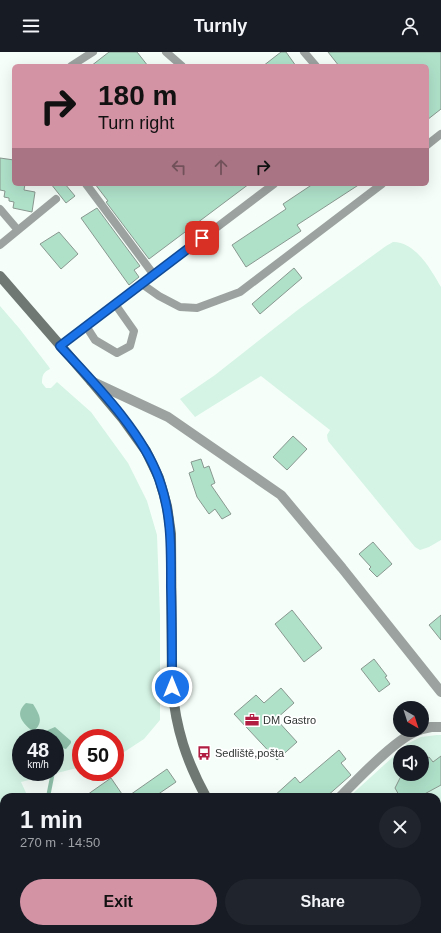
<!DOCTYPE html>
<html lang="en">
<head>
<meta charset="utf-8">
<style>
	body { margin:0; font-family:Arial,sans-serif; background:#20242c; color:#f1f3f6; height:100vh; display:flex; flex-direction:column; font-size:15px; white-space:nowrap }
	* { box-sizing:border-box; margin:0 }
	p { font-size:13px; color:#9ea1a6 }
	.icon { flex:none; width:22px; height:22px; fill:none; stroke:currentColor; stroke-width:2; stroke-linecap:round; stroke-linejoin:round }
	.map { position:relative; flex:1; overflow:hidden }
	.details { position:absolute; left:0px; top:741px; width:441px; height:140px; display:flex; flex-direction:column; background:#171b24; border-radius:12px 12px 0 0; box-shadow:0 4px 16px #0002 }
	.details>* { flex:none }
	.guide { position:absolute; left:12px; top:12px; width:417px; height:122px; border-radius:6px; box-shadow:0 4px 16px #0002; background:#d493a5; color:#111; overflow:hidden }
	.needle { width:26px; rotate:141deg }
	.fabs { position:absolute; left:393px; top:649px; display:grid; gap:8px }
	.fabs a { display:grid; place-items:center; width:36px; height:36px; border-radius:50%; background:#171b24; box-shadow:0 4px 16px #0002; font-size:20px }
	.speed { position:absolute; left:12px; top:677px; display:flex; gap:8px; font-size:20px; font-weight:700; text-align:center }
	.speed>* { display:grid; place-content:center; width:52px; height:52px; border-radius:50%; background:#171b24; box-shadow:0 4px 16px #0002; line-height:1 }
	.speed small { font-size:10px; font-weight:400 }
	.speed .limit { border:6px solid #d22; background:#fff; color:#111 }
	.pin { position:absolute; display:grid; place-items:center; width:34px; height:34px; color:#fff; margin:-17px; border-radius:8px; box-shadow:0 2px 6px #0006 }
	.me { position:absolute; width:44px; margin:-22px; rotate:0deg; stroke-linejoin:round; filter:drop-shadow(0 0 3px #0008) }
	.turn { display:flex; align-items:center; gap:14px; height:84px; padding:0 20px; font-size:18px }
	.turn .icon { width:52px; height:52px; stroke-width:2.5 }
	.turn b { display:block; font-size:28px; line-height:34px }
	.lanes { display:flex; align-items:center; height:38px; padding:0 20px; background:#0003; justify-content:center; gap:20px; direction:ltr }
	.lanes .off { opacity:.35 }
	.round { display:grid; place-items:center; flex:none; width:42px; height:42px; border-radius:21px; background:#20242c }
	.head { display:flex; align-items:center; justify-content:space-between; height:68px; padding:0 20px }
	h1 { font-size:24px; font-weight:700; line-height:30px }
	.primary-button { display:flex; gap:8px; margin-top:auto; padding:8px 20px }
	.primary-button a { flex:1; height:46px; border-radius:24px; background:#d493a5; color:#111; font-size:16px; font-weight:700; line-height:46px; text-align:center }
	.primary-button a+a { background:#20242c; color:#f1f3f6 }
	header { display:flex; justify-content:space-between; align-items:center; height:52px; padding:0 20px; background:#171b24; font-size:18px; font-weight:700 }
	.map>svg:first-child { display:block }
</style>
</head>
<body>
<header><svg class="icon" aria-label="menu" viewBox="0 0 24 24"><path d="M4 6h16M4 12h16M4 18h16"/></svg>Turnly<svg class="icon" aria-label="person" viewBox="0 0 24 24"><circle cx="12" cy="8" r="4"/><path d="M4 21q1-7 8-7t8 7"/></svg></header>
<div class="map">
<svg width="441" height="881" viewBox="0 0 441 881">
	<rect width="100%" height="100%" fill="#f5fef9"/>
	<path fill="#d5f4e5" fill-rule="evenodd" d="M 393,190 C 416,190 431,218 441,235 L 441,488 L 429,495 L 420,498 L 415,495 L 328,389 L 327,383 L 330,378 L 261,324 L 195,365 L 180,347 L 215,323 L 299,257 L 386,194 Z
		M 0,254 L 19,276 L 49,315 L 50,317 C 43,320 42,324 42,331 L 46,336 L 51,336 L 57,330 L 91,360 L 128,411 L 147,449 L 157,483 L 160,564 L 160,668 L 144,687 L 115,706 L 115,686 L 81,686 L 81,715 L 21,730 L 28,745 L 4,745 L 4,830 L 0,834 ZM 21,686 L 55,686 L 55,720 L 21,720 Z
		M 437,683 L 441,683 L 441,752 L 437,754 L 437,745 L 349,745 L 407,692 L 421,685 ZM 400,700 L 422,700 L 422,722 L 400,722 Z"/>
	<path fill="#91c2ab" d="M 26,651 L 33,652 C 39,662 44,669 35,678 L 31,678 C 21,669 15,661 26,651 Z
		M 55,675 L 71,689 L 71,691 L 66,697 L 62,696 L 55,693 L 55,686 L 45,686 L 45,681 L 48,678 Z"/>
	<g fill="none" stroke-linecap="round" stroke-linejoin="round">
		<path stroke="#91c2ab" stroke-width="4" d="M 55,712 L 59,695
			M 48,745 L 53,720
			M 32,881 L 32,877"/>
	</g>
	<path fill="#afe1c9" stroke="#899890" d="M 109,0 L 137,0 L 148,14 L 91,14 Z
		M 281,0 L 286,0 L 296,14 L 263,14 Z
		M 328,0 L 441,0 L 441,57 L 427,68 L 427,14 L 339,14 Z
		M 0,106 L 14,108 L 14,132 L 25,132 L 24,138 L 35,140 L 32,160 L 13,156 L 14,150 L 9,149 L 9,146 L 4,145 L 5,139 L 0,138 Z
		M 51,132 L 65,132 L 75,144 L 66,151 Z
		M 95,132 L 249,132 L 149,207 L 106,150 L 108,149 Z
		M 313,132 L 360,132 L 297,173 L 301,179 L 246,215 L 232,193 L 286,157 L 283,152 Z
		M 97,156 L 140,214 L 134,218 L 139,225 L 129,233 L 81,166 Z
		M 59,180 L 78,202 L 61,217 L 40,192 Z
		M 294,216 L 302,226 L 260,262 L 252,252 Z
		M 293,384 L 307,397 L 287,418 L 273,405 Z
		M 201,407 L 204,416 L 209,414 L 215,431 L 211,433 L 231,462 L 222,467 L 215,457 L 209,462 L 197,445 L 189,421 L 194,419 L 191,410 Z
		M 373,490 L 392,512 L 377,525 L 369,517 L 371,515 L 359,502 Z
		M 292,558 L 322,596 L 304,610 L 275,572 Z
		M 441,563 L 441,588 L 429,573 Z
		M 374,607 L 387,624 L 385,625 L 390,632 L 379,640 L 361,617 Z
		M 281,636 L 294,651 L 276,667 L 297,690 L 277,708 L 234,662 L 256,643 L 264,651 Z
		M 339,698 L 346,707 L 341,711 L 351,723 L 326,745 L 273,745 L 295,725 L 300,731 Z
		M 441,704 L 441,733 L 419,745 L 400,745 L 395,736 L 402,722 L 422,722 L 422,709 L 429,705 L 433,710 Z
		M 167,717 L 176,730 L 154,745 L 127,745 Z
		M 111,726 L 124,745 L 84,745 Z"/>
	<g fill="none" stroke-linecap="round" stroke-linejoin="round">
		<path stroke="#9ca29f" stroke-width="8" d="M 166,0 L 182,14
			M 304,0 L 316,14
			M 71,14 L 93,0
			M 427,93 L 441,82
			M 86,132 L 154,223
			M 0,157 L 17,177
			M 0,193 L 56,147
			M 142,232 L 159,244 L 180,255 L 197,256 L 240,240 L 382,132
			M 86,274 L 95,288 L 117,301 L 130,294 L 134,279 L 115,252
			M 60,294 L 274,132"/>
		<path stroke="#9ca29f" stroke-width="10" d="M 91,329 L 168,365 L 281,443 L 342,516 L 441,640
			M 422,677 L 431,675 L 441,675
			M 340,745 C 357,728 398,684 420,678"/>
		<path stroke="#9ca29f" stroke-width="10" d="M 198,881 L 202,877"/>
		<path stroke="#6f7873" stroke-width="10" d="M 0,224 L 91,329 L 123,367 L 146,399 L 159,426 L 167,454 L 171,482 L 172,635 C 176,677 186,708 206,745
			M 306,877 L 310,881"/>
	</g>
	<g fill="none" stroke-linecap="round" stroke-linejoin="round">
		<defs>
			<path id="route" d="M 172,635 C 172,602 172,568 171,535 C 171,498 172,462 159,427 C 142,379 94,331 60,294 L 202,186"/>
		</defs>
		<use href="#route" stroke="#114b97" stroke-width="10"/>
		<use href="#route" stroke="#1a73e8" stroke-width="7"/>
	</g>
	<defs>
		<symbol id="office-bare" viewBox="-9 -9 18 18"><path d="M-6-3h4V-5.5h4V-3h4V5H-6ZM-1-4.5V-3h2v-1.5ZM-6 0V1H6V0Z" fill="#b01d41" stroke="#fff" stroke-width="2.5" paint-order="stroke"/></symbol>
		<symbol id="bus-bare" viewBox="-9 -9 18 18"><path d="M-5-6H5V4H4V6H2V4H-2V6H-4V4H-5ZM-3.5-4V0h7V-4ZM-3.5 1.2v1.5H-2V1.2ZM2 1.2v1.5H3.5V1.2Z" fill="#b01d41" stroke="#fff" stroke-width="2.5" paint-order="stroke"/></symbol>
	</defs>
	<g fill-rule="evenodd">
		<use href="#office-bare" x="242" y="658" width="20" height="20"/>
		<use href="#bus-bare" x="194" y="691" width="20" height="20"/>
	</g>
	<g text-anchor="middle" stroke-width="3.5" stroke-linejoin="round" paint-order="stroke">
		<g font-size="11" fill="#303633" stroke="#fff" text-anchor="start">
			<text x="263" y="672">DM Gastro</text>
			<text x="215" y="705">Sedliště,pošta</text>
		</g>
	</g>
</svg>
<div class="fabs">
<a><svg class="needle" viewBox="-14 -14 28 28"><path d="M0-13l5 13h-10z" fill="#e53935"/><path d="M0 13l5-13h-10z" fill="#9ea1a6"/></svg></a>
<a><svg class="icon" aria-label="sound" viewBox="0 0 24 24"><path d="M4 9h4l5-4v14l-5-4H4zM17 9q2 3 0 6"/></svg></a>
</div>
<div class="speed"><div>48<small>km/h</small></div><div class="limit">50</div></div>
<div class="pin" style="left:202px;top:186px;background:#d93025"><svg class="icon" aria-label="arrive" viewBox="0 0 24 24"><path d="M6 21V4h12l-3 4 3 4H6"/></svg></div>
<svg class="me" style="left:172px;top:635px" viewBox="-20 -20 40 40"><circle r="17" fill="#1a73e8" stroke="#fff" stroke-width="3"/><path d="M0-11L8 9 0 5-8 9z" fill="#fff"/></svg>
<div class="guide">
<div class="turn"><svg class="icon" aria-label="right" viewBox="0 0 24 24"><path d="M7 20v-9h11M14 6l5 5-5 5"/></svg><div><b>180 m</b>Turn right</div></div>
<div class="lanes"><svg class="icon off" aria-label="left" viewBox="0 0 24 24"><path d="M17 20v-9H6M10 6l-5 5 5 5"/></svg><svg class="icon off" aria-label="ahead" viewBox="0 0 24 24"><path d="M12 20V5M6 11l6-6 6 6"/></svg><svg class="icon" aria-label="right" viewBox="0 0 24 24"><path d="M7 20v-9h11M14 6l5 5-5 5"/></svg></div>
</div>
<section class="details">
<div class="head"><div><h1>1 min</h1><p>270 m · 14:50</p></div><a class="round"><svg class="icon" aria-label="close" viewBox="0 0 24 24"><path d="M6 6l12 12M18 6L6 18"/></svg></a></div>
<div class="primary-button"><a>Exit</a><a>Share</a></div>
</section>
</div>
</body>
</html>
